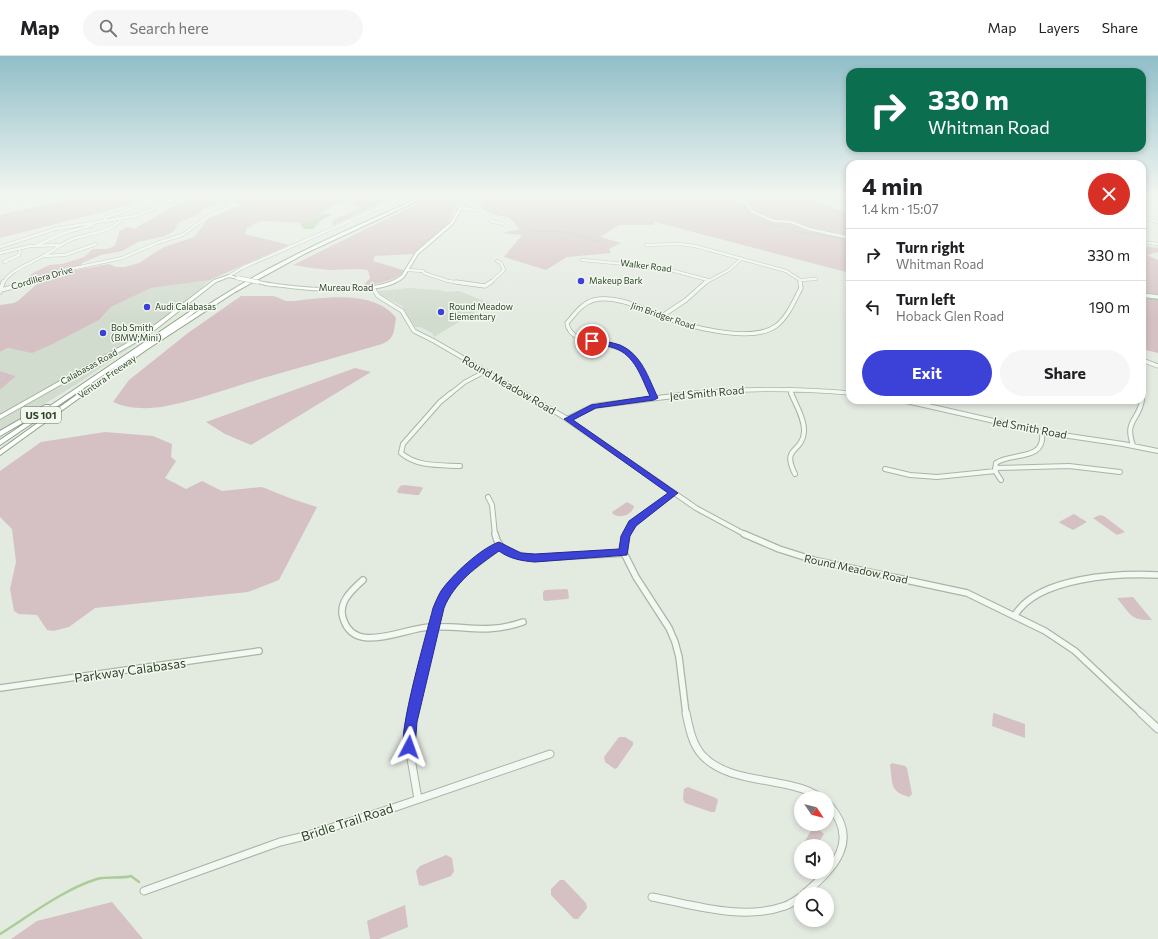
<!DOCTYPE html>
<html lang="en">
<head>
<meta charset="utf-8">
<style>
	body { margin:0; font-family:Commissioner,sans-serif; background:#f6f6f6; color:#202124; height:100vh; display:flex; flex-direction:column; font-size:15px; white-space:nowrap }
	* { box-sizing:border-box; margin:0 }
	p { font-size:13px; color:#757577 }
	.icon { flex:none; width:22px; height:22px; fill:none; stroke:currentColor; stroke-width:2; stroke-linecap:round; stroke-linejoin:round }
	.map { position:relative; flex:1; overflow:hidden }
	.sheet { position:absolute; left:846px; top:104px; width:300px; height:244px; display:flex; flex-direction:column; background:#fff; border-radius:12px; box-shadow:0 2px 6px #0003 }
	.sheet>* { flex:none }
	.hud { position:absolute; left:846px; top:12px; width:300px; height:84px; border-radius:12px; box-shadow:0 2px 6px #0003; background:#0b6e4f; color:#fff; overflow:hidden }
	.needle { width:26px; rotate:125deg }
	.fabs { position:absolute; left:794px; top:735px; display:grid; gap:8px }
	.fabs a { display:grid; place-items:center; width:40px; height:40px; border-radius:50%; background:#fff; box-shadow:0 2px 6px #0003; font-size:20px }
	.pin { position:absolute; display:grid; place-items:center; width:34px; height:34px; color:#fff; margin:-17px; border:2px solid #fff; border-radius:50%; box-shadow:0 1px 4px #0007 }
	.me { position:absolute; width:44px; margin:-22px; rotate:4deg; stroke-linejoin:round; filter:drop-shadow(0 0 3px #0008) }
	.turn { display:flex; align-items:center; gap:14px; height:84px; padding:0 16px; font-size:18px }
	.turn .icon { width:52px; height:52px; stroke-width:2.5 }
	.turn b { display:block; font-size:28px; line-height:34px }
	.round { display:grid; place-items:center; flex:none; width:42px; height:42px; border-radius:21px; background:#f6f6f6 }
	.summary { display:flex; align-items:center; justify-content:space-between; height:68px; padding:0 16px }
	h1 { font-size:24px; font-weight:700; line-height:30px }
	.button { display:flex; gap:8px; margin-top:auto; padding:8px 16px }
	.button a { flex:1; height:46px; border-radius:24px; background:#3c42d8; color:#fff; font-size:16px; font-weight:700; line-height:46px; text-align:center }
	.button a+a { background:#f6f6f6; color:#202124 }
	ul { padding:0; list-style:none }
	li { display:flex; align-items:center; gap:12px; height:52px; padding:0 16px; border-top:1px solid #e0e0e0 }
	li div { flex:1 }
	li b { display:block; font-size:15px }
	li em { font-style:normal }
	header { display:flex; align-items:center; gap:24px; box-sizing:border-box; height:56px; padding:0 20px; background:#fff; border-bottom:1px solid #e0e0e0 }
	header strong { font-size:19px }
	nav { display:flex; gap:22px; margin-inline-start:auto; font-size:14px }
	.search { width:280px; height:36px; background:#f6f6f6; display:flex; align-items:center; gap:10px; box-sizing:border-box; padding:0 14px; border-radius:22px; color:#757577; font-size:15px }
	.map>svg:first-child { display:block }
</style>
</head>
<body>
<header>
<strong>Map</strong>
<div class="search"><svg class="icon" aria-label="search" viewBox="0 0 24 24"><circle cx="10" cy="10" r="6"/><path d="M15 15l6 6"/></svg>Search here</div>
<nav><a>Map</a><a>Layers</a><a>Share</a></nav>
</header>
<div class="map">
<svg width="1158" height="883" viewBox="0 0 1158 883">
	<rect width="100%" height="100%" fill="#e3eae0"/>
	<path fill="#d2dcce" d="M 210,224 L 160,271 L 77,328 L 0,375 L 0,334 L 16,320 L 0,315 L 0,296 L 8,292 L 32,296 L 53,288 L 99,264 L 111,251 L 151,232 Z
		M 409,232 L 439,234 L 446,236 L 459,235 L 490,247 L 434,281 L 432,277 L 420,271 L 415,271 L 402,250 L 381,239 L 378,235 Z"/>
	<path fill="#d5c1c3" d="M 85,139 L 146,139 L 141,143 L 107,155 L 0,182 L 0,159 Z
		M 179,139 L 385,139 L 386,145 L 332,170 L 333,164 L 361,152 L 351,147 L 335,148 L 307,167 L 261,165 L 247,172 L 245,178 L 289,189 L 210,224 L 151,232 L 111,251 L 99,264 L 53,288 L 32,297 L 8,292 L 0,296 L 0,249 L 14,247 L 19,244 L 37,228 L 52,220 L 70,215 L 109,208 L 116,211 L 125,211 L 139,207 L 164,191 L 194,181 L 208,163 L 243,149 L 231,145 L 204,152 L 197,159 L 178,167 L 174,175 L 165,180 L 138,186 L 122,195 L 101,199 L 82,207 L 80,210 L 48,219 L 29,221 L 31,218 L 49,209 L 62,208 L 84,201 L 93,193 L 107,193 L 115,190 L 120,174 L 124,174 L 123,173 L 125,171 L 133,172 L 132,173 L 134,173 L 172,151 L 186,145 Z
		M 435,139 L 465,139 L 454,154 L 448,168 L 413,198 L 375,200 L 373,205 L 403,214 L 404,216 C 391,226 378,228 363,230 L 370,222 L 368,214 C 355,212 343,214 330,214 C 318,213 305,211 293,209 Z
		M 477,139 L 786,139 L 804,141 L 850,158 L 850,217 L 655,166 L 654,169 L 619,169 L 600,181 L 621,187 L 609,193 L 611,197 L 567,201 L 546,214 L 504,201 L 522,179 L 502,177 L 519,173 C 516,169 512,163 508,161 C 490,154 485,161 477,139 Z
		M 1142,190 L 1158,192 L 1158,196 L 1147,199 L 1158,204 L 1158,297 L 1142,293 Z
		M 241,240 L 274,240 L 286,245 L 293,245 C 324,242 374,233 396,262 C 394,274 395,283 382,288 C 338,301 294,313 250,326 C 221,335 191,346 161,351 C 145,353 129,353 113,346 L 129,324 L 188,277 Z
		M 355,312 L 371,316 L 251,389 L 225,378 L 206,366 Z
		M 0,315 L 16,320 L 0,334 Z
		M 105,376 L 153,380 L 172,388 L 171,401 L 176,405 L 165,422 L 186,433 L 202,425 L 222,435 L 262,431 L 292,443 L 317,451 L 279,524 L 248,536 L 95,552 L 69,571 L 53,575 L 47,574 L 37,559 L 19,558 L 14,555 L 10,533 L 16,506 L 12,473 L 0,461 L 0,415 L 41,386 Z
		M 404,429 L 421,431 L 423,432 L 419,439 L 416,439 L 398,437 L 397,435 L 400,430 Z
		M 627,446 L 634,450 C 632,459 621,463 613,458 L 612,456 Z
		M 1074,458 L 1087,466 L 1073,474 L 1060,467 L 1059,466 Z
		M 1100,459 L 1104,460 L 1125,476 L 1117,479 L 1093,462 Z
		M 566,533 L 568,534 L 569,542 L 567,543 L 545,545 L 543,543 L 543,536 L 545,534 Z
		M 1133,541 L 1152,564 C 1131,565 1130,558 1117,542 Z
		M 994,657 L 1025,668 L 1025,682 L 992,670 L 993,658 Z
		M 619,681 L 625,681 L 633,686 L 633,689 L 617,712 L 615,713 L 605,706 L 604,701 Z
		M 892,707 L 905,710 L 907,712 L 912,738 L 909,741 C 889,735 893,728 890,709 Z
		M 688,731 L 716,742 L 718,744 L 715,756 L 711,756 L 685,747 L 683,743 L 684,733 Z
		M 814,770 L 824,778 L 816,790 L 805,790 L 803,788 Z
		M 446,799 L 452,802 L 454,815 L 451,820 L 423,830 L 419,829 L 416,815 L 420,810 Z
		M 560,824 L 564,824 L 586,847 L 587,852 L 578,863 L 574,863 L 551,839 L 551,833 Z
		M 112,846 L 143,883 L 11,883 L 37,865 Z
		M 405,849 L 408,871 L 379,883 L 370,883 L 367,865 Z"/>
	<path fill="#accd98" d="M 325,157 L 331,159 L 321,164 L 313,173 L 304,173 L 300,168 L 310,165 Z"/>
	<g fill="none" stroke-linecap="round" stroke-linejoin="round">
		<path stroke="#accd98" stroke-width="1" d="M 472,139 L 470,144 L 491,157 L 514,162 L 524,173 L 541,176 L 555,175 L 570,177 L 602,186
			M 717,139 L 744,149 C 746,157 747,157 756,161 L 756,163 C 766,167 775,172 786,169 L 795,175 L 850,184
			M 94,147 L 113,139
			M 0,161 L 15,157
			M 1142,243 L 1158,244"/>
		<path stroke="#accd98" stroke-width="2.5" d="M 0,878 C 29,860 64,833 97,823 C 108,820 120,823 131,820 L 139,826"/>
		<defs>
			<path id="minor-far4" d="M 722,139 L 748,148 L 751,155 L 774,165 L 791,166 L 809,173 L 850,182
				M 821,139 L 850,146
				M 1153,139 L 1158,140
				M 0,147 L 47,139
				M 461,152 L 478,154 L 485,157 L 491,165 L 503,168
				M 1142,160 L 1158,166
				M 104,165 L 106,161 L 130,153 L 162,139
				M 1142,186 L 1158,188
				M 646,189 L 680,188 L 695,190 L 786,215 L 800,224 L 800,227
				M 35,190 L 64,177 L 93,169
				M 0,191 L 55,173 L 135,160 L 151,154 L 161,147 L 176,143
				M 0,197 L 30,190 L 59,189
				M 43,200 L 65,199 L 96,188
				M 582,204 L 659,211 L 708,224
				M 4,206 L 19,199 L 21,192
				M 408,214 L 423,215 L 424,217 L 448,225 L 463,227
				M 229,220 L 242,212 L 409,139
				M 800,224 L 816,223
				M 3,227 C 11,213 30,208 43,200 C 53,195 62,187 73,183 C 90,177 111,177 123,162
				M 31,227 L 66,214 L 122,202 L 157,187 L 182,179 L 209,160 L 237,148
				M 490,227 L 504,214 L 501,207 L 497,205
				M 705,227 L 729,214 L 741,203"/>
			<path id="minor-far3" d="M 456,226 L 485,230 L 491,226
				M 373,232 L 378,240 L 402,255 L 414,275 L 434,285 L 525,338
				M 1,234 L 33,226
				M 0,236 L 3,226
				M 1142,239 L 1158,241
				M 662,260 L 686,244 L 706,226
				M 1142,304 L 1158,310
				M 790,334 L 792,338
				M 450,338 L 465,326 L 486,315
				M 652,338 C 646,324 641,306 628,296 C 612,284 570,291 567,267 C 575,258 582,247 594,244 C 616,239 639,251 658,259 C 685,270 751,288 776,270 C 788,261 794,245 801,232 L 800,226
				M 689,338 C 743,332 796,332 850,337"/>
			<path id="minor-far2" d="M 451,337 L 440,346 L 403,388 L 401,397 C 417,411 440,409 460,410
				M 523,337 L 564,361 L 696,452 L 746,479
				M 652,337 L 654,342
				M 791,337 C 796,349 805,364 804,376 C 802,398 781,390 795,418
				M 902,344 L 1042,376 L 1123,388 L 1158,395
				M 567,363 L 594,350 L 697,337
				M 1133,389 C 1124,364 1139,365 1142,344
				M 995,412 L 1069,410 L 1120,416
				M 885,413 L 910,419 L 937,421 L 996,415
				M 1001,424 L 995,415 L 996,407 C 1011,396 1046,406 1042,376
				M 488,441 L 492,449 L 495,479
				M 625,479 L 632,467 L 674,437"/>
			<path id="minor-far1" d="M 495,478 C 499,498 518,500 535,502 L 624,497
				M 626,478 L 624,497 L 636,521 L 669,572 L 675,586 L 679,601 L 686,658
				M 744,478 L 779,493 L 817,505 L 967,537 L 1045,575 L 1075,595 L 1142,658
				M 363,524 C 352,534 338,546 343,562 C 354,600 403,572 430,571 C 466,569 485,579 523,566
				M 1015,559 C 1038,521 1118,517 1158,519
				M 0,632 L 259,595
				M 414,658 L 438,552 L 450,533 L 464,517 L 499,490"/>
			<path id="minor" d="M 414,657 L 409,681 L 409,691 L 418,743
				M 686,657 C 689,671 692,688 702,699 C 725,724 766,722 796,731 C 805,733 813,737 821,742
				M 1141,657 L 1158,673
				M 144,835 L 280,786 L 305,780 L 393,752 L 550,698
				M 804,838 C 834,812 862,784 827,747
				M 652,841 C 694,849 743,865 785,850 C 791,848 796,844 801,841"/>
			<path id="major" d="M 467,139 L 470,139 L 452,169 L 418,198 L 404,221 C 383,241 311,235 283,231 C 274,230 264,230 256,226 L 258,225 C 289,231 378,241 402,219 L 416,196 L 450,167 Z
				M 229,219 L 240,222 L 238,223 L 229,221 L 216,226 L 147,280 L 0,363 L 0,359 L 143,278 L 214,224 Z"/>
			<path id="highway" d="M 426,139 L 430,139 L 306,197 L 235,236 L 146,294 L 0,399 L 0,394 L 121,307 L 0,389 L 0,384 L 43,355 L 0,380 L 0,375 L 45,349 L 49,349 L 50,350 L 198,250 L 202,251 L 183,265 C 215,244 246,224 280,207 C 327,182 377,161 426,139 Z"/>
		</defs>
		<use href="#minor-far4" stroke="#a9b5a5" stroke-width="3.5"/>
		<use href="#minor-far3" stroke="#a9b5a5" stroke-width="5"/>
		<use href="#minor-far2" stroke="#a9b5a5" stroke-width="6"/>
		<use href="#minor-far1" stroke="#a9b5a5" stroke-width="8"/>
		<use href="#minor" stroke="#a9b5a5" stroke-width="9"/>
		<use href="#major" stroke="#a5b79e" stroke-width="2"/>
		<use href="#highway" stroke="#8ea286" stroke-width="2"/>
		<use href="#minor-far4" stroke="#f4f8f3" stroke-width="2.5"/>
		<use href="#minor-far3" stroke="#f4f8f3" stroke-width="3.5"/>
		<use href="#minor-far2" stroke="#f4f8f3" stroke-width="4"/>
		<use href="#minor-far1" stroke="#f4f8f3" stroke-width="5.5"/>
		<use href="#minor" stroke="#f4f8f3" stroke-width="7"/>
		<use href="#major" fill="#fff" fill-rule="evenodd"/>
		<use href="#highway" fill="#fff" fill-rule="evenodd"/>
		<defs>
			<path id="major-bridge" d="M 238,222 L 258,226"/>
		</defs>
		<use href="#major-bridge" stroke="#a5b79e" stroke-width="4.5" stroke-linecap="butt"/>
		<use href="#major-bridge" stroke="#fff" stroke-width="3.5"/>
	</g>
	<linearGradient id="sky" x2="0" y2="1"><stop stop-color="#90bec8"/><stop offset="0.53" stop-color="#f2f6f1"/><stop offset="1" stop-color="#f2f6f1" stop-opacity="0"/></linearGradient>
	<rect width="1158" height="262" fill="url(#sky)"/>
	<path fill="#3c42d8" stroke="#272b8c" d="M 592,283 C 601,285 612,286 620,289 C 642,299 648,321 658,342 L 654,344 L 596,352 L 573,364 L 678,437 L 636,470 L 630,480 L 627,499 L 535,506 C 522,505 510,503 499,495 C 477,510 454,527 444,552 L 417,666 L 415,691 L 413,695 L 409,697 L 404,695 C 397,678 427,576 433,552 C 435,547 438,540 441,535 C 452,519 481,492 499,486 L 521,497 L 535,498 L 619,493 L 621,480 L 629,465 L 668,437 L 564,363 L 591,349 L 650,340 C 641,321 635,299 614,292 C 606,289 597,288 589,286 L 589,284 Z"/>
	<g fill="#3c42d8" stroke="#f2f7f0" stroke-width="1.5">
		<circle cx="581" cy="225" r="4"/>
		<circle cx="147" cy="251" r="4"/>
		<circle cx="441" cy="256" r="4"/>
		<circle cx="103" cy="277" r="4"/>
	</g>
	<g text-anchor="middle" stroke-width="3" stroke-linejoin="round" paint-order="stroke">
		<g font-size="9" fill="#2e4327" stroke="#f2f7f0">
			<text transform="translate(646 210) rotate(7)" y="3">Walker Road</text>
			<text transform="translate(42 222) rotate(-16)" y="3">Cordillera Drive</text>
			<text x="346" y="235">Mureau Road</text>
			<text transform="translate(663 260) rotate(19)" y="3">Jim Bridger Road</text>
			<text transform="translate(89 311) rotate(-29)" y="3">Calabasas Road</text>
			<text transform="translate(107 321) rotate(-35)" y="3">Ventura Freeway</text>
		</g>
		<g font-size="9" fill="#2e4327" stroke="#f2f7f0" text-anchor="start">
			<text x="589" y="228">Makeup Bark</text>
			<text x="155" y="254">Audi Calabasas</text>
			<text x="449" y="254">Round Meadow<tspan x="449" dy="10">Elementary</tspan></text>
			<text x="111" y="275">Bob Smith<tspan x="111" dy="10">(BMW;Mini)</tspan></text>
		</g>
		<rect fill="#f2f7f0" stroke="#697963" stroke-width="1" x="21" y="351" width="40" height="16" rx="3"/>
		<g font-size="10" font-weight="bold" fill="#2e4327">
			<text x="41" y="363">US 101</text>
		</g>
		<g font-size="11" fill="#2e4327" stroke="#f2f7f0">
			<text transform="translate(509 329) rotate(30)" y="4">Round Meadow Road</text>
			<text transform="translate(707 337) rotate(-5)" y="4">Jed Smith Road</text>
			<text transform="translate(1030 372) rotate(11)" y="4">Jed Smith Road</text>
			<text transform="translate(856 513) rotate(12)" y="4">Round Meadow Road</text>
		</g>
		<g font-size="13" fill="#2e4327" stroke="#f2f7f0">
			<text transform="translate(130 614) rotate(-8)" y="5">Parkway Calabasas</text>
			<text transform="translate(347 766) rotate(-18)" y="5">Bridle Trail Road</text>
		</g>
	</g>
</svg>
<div class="fabs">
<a><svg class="needle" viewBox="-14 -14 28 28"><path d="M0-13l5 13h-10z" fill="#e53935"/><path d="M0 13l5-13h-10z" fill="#757577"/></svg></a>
<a><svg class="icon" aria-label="sound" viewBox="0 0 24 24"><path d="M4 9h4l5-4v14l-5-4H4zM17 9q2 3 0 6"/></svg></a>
<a><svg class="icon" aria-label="search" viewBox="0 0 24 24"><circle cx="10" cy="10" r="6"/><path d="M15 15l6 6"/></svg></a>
</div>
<div class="pin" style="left:592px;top:285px;background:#d93025"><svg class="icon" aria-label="arrive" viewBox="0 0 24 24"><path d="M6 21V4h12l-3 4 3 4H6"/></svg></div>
<svg class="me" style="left:409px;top:691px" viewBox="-20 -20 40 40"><path d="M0-17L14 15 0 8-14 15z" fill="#3c42d8" stroke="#fff" stroke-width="4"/></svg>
<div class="hud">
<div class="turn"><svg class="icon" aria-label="right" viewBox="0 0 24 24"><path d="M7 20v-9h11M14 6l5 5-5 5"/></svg><div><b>330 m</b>Whitman Road</div></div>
</div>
<section class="sheet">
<div class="summary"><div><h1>4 min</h1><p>1.4 km · 15:07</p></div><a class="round" style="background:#d93025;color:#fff"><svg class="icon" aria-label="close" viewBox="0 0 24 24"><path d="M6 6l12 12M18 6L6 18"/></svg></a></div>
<ul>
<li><svg class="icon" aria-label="right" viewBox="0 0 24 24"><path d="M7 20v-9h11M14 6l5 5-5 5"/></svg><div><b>Turn right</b><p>Whitman Road</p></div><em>330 m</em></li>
<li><svg class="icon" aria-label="left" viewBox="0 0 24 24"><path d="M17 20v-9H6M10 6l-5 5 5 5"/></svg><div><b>Turn left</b><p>Hoback Glen Road</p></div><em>190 m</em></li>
</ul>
<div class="button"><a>Exit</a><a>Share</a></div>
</section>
</div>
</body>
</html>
